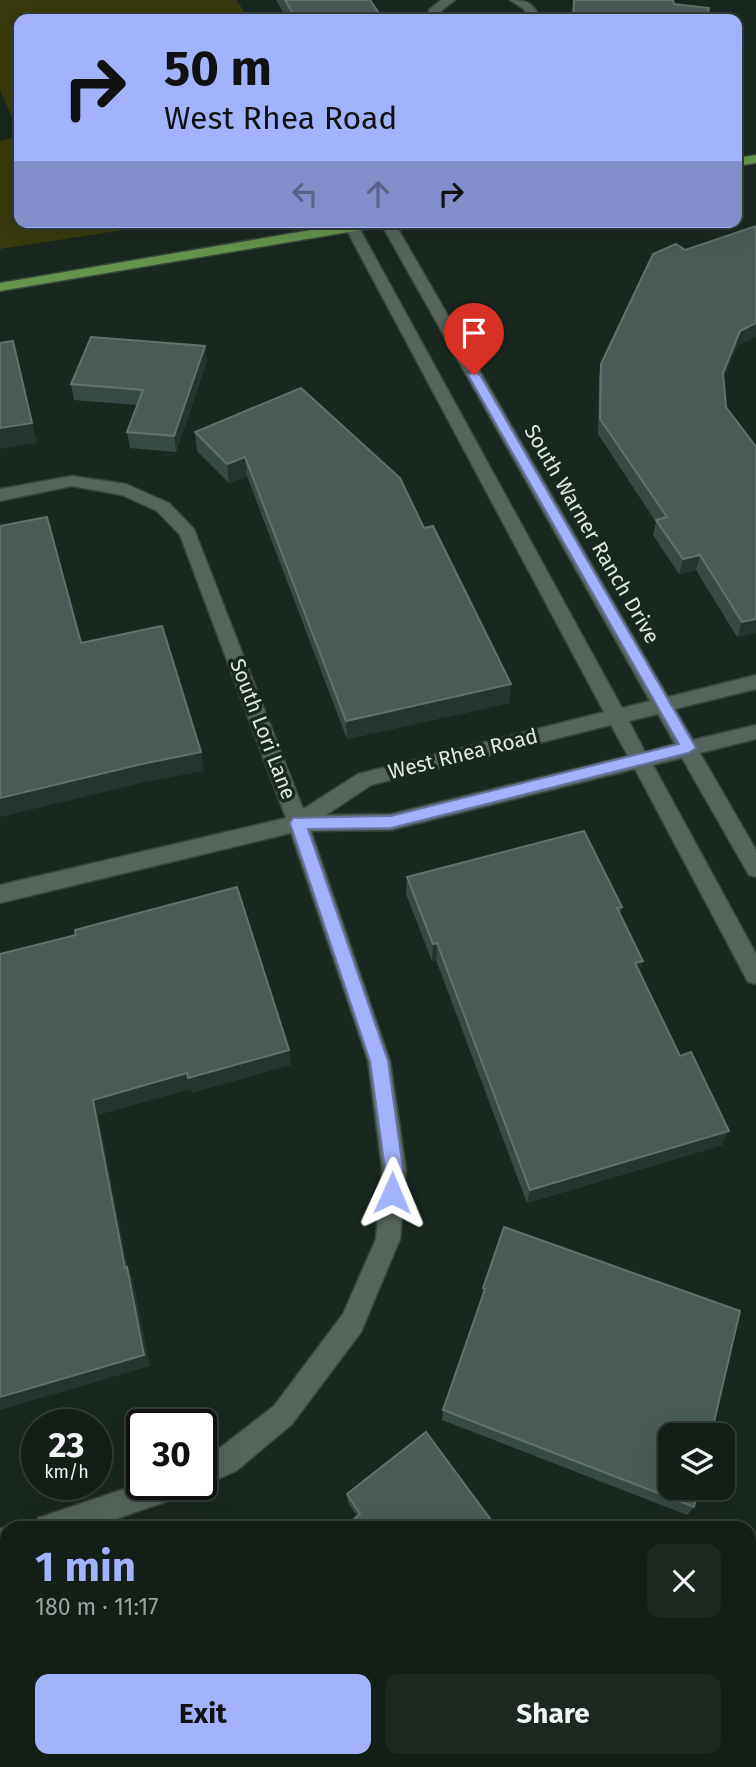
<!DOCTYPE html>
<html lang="en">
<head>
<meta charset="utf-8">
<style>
	body { margin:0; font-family:"Fira Sans",sans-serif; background:#1c2720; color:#f1f3f6; height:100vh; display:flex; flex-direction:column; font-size:26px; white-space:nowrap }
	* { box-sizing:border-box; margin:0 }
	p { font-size:23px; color:#9da2a1 }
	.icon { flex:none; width:38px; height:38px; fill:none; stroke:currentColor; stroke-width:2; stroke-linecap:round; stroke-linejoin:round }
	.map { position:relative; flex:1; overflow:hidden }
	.side { position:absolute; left:0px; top:1521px; width:756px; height:247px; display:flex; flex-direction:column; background:#131e17; border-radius:21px 21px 0 0; box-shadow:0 7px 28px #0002,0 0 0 2px #323c36 }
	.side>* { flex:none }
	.top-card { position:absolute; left:14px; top:14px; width:728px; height:214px; border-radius:14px; box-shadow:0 7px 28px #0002,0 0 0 2px #323c36; background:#a3b2fd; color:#111; overflow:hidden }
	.controls { position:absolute; left:658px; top:1423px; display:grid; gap:14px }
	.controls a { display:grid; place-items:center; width:77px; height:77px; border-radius:14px; background:#131e17; box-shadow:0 7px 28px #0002,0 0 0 2px #323c36; font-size:35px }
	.speed { position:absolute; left:21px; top:1409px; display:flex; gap:14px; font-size:35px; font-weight:700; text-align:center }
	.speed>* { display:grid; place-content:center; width:91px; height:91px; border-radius:50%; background:#131e17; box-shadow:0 7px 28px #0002,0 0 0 2px #323c36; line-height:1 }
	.speed small { font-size:18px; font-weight:400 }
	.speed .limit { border:4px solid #111; border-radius:10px; background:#fff; color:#111 }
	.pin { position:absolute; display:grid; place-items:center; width:60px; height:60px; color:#fff; margin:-72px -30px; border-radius:50% 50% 50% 0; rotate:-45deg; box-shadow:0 0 7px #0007 }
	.pin .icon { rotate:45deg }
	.me { position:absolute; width:77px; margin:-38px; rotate:1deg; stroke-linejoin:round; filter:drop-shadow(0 0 5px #0008) }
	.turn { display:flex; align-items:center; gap:24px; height:147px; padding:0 35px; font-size:32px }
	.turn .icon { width:91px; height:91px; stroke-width:2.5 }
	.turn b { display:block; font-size:49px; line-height:60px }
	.lanes { display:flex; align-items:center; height:66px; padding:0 35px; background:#0003; justify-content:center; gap:35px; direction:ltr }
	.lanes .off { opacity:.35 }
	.round { display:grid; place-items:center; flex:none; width:74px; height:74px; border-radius:14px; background:#1c2720 }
	.summary { display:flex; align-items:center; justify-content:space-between; height:119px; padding:0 35px }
	h1 { font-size:42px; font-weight:700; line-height:52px; color:#a3b2fd }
	.button { display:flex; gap:14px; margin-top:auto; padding:14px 35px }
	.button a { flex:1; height:80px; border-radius:14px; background:#a3b2fd; color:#111; font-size:28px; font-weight:700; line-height:80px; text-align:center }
	.button a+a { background:#1c2720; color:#f1f3f6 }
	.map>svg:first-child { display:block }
</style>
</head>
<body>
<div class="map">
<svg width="756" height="1767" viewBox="0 0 756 1767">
	<rect width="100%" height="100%" fill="#19281f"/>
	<path fill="#383a0d" d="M 0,0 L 236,0 L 250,19 L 19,19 L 19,134 L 0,90 Z
		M 19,137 L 19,222 L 175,222 L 0,249 L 0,141 Z"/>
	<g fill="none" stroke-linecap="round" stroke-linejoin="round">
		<defs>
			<path id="minor" d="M 441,0 L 455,0 L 441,11 L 440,19 L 428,19 L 429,10 Z
				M 510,0 C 528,0 533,3 541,19 L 529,19 L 524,9 Z
				M 380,222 L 394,222 L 668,697 L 756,675 L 756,689 L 675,709 L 693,740 L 756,725 L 756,739 L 700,753 L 756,850 L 756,877 L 749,875 L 682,758 L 653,765 L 756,954 L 756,984 L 748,982 L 635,769 L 391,830 L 311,831 L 390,1061 L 406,1169 L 400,1239 L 361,1332 L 292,1424 L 236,1471 L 201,1487 L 195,1484 L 201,1484 L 201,1459 L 216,1451 L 274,1406 L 343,1314 L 376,1239 L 382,1169 L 368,1061 L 291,833 L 0,903 L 0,885 L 286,818 L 180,535 L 157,511 L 122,495 L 72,486 L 0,501 L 0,489 L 72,476 L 126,484 L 169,503 L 194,529 L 303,809 L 358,774 L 604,712 L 345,227 L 347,224 L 357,224 L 622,708 L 650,701 ZM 658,714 L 675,744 L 645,752 L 629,721 ZM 611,725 L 628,756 L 391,814 L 326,815 L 371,785 Z
				M 142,1483 L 192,1484 L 188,1494 L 90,1528 L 34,1528 L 38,1518 Z
				M 7,1527 L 7,1555 L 0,1557 L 0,1529 Z"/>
			<path id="major" d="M 756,155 L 756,163 L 737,166 L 737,158 Z
				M 358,222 L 391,222 L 384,226 L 0,291 L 0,283 Z"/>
		</defs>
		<use href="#minor" stroke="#39443d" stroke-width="3"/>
		<use href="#major" stroke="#39443d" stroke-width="3"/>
		<use href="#minor" fill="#55655b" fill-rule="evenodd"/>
		<use href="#major" fill="#66944e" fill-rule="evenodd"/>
	</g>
	<path fill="#384a46" d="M 276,0 L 370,0 L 383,19 L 287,19 Z
		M 205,346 L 207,361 L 176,452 L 130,448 L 127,432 L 137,405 L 74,400 L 71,384 Z
		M 737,346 L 723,379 L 726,407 L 756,633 L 737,637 L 696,570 L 679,574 L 653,535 L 656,522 L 598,434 L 599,379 L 601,364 Z
		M 195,432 L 424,528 L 511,684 L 509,703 L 347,739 L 247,476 L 229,483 L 197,451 Z
		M 407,877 L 622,907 L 620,914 L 640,972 L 722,1145 L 527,1203 L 436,960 L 432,961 L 406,894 Z
		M 504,1227 L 694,1507 L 687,1515 L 442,1420 L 443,1410 L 481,1301 L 483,1288 Z
		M 347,1494 L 497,1528 L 357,1516 L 348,1503 Z"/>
	<path fill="#24352f" d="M 756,323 L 756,337 L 737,346 L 719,389 L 723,373 L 740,331 Z
		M 13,341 L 37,443 L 0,449 L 0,428 Z
		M 205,346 L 207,361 L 176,452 L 174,436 Z
		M 245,457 L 247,476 L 229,483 L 227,464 Z
		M 700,555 L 696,570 L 679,574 L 683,559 Z
		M 756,619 L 756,633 L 737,637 L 742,622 Z
		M 511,684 L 509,703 L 347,739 L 346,721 Z
		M 201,752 L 204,771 L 146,782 L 0,817 L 0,798 L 142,764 Z
		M 437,943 L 436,960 L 432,961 L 433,944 Z
		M 643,961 L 638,978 L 635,963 Z
		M 289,1050 L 291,1065 L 192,1093 L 188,1078 Z
		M 187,1073 L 191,1089 L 98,1115 L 128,1268 L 133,1280 L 150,1366 L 0,1410 L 0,1397 L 125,1268 L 93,1100 Z
		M 729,1131 L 722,1145 L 527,1203 L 530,1190 Z"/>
	<path fill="#4a5b57" stroke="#61716c" stroke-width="2" d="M 285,0 L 370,0 L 383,19 L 296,19 Z
		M 574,0 L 673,0 L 674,4 L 709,8 L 707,19 L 573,19 Z
		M 756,226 L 756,323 L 740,331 L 723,373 L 726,407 L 756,447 L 756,619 L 742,622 L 700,555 L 683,559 L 656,520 L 667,517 L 600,419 L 601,364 L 653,254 L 676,244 L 685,250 Z
		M 91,337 L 205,346 L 174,436 L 127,432 L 143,390 L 71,384 Z
		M 13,341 L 32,423 L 0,428 L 0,343 Z
		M 301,388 L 400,478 L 424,528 L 433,526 L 511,684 L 346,721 L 245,457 L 227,464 L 195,432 Z
		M 47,517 L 81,643 L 162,626 L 201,752 L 142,764 L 0,798 L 0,526 Z
		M 584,831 L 622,907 L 617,908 L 643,961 L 635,963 L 680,1056 L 691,1052 L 729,1131 L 530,1190 L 437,943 L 433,944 L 407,877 Z
		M 237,887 L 289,1050 L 188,1078 L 187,1073 L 93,1100 L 125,1268 L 127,1267 L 144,1355 L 0,1397 L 0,954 L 76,935 L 75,930 Z
		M 504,1227 L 740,1311 L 711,1435 L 670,1435 L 670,1488 L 699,1488 L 694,1507 L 443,1410 L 485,1289 L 483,1288 Z
		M 426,1432 L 497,1528 L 343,1528 L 360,1514 L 347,1494 Z
		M 7,1664 L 7,1760 L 256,1760 L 257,1767 L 0,1767 L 0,1667 Z
		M 371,1760 L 399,1760 L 392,1767 L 375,1767 Z"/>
	<path fill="#a3b2fd" stroke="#6a74a4" stroke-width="2" d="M 474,372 L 480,375 L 696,748 L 688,753 L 391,828 L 308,829 L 388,1061 L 403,1169 L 399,1199 L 392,1201 L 386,1199 L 383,1193 L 385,1169 L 370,1061 L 290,823 L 293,818 L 391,816 L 679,744 L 468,375 Z"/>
	<g text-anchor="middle" stroke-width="7" stroke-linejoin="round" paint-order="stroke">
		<g font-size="21" fill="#dfe8e2" stroke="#19281f">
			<text transform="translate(592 534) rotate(60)" y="7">South Warner Ranch Drive</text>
			<text transform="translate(263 729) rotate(69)" y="7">South Lori Lane</text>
			<text transform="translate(463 754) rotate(-14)" y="7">West Rhea Road</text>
		</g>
	</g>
</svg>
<div class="controls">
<a><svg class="icon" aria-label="layers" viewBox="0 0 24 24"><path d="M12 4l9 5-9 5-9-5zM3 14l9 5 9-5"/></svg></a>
</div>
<div class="speed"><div>23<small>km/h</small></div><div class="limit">30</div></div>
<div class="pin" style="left:474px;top:375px;background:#d93025"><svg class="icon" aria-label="arrive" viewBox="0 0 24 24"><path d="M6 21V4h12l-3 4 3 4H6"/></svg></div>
<svg class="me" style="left:392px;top:1193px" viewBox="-20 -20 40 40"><path d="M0-17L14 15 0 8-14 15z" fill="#a3b2fd" stroke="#fff" stroke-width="4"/></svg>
<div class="top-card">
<div class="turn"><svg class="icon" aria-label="right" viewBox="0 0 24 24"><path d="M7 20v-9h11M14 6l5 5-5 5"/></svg><div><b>50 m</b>West Rhea Road</div></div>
<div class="lanes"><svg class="icon off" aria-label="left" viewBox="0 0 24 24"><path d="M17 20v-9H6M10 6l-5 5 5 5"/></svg><svg class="icon off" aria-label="ahead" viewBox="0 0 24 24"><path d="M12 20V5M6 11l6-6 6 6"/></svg><svg class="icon" aria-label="right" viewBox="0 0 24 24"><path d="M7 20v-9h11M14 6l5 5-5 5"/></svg></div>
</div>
<section class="side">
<div class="summary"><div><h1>1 min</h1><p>180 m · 11:17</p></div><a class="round"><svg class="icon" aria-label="close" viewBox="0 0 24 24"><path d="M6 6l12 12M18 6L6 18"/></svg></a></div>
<div class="button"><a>Exit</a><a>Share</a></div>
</section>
</div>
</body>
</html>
